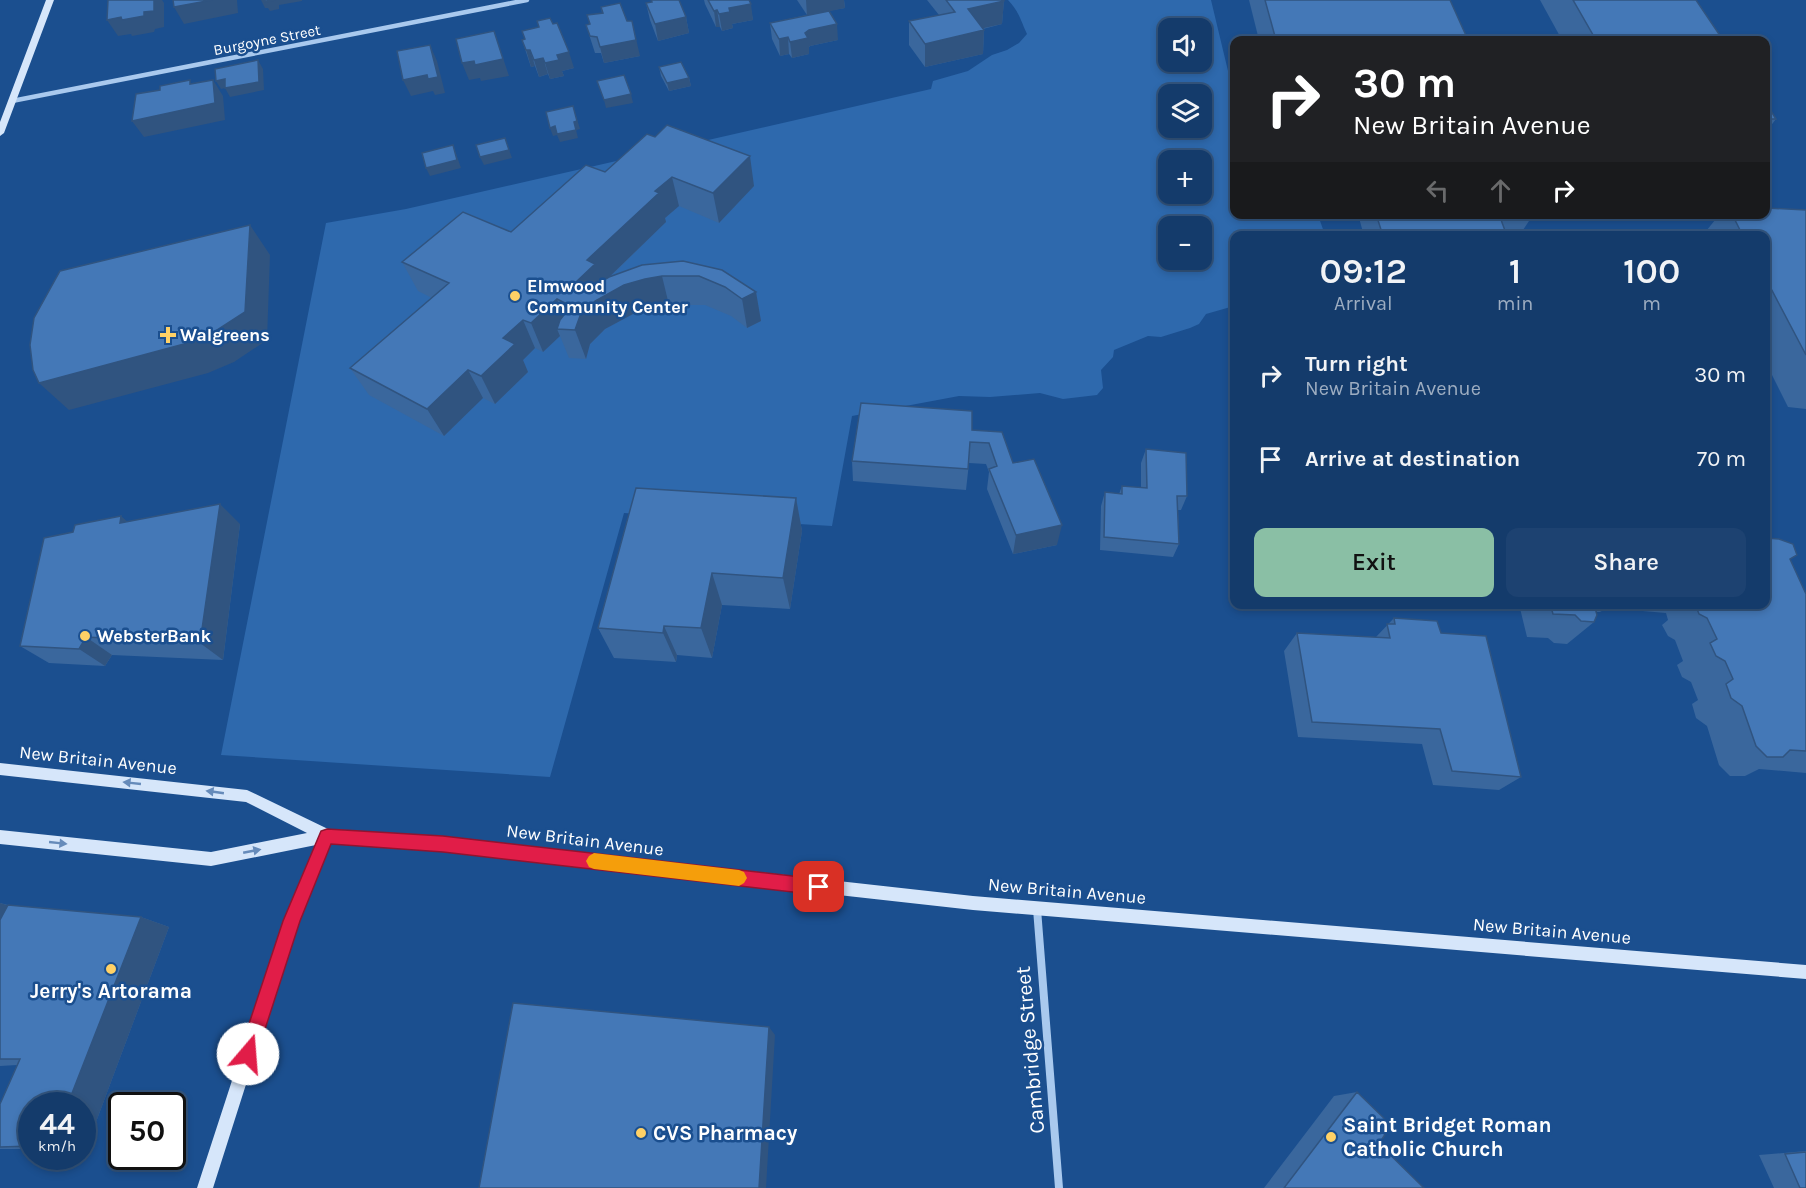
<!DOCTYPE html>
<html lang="en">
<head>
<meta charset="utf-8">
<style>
	body { margin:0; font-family:Karla,sans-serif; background:#1d4271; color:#f1f3f6; height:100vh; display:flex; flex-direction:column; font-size:22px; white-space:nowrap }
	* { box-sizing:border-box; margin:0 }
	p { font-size:20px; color:#9dadc1 }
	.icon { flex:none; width:33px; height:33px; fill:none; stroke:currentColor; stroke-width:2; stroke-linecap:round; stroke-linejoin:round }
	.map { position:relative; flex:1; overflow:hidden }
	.panel { position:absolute; left:1230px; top:231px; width:540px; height:378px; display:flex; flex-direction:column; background:#143b6b; border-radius:12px; box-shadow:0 3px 9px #0003,0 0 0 2px #33557e }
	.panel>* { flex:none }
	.hud { position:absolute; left:1230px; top:36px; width:540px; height:183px; border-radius:12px; box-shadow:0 3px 9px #0003,0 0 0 2px #33557e; background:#202124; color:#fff; overflow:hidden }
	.tools { position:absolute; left:1158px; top:18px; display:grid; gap:12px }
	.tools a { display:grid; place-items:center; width:54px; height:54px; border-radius:12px; background:#143b6b; box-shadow:0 3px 9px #0003,0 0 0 2px #33557e; font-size:30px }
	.speed { position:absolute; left:18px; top:1092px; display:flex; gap:12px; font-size:30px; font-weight:700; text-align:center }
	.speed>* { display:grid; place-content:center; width:78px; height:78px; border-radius:50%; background:#143b6b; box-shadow:0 3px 9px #0003,0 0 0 2px #33557e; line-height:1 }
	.speed small { font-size:15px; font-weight:400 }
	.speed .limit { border:3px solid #111; border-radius:9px; background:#fff; color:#111 }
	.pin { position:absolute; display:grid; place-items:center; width:51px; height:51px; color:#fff; margin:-26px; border-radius:12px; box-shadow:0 3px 9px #0006 }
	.me { position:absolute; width:66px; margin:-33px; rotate:18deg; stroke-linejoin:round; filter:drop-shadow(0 0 4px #0008) }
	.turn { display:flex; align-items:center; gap:21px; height:126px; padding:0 24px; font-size:27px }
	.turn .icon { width:78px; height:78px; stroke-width:2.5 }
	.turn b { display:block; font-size:42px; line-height:51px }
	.lanes { display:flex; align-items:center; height:57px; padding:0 24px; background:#0003; justify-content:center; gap:30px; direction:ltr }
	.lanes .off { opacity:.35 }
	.eta { display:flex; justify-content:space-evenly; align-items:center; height:102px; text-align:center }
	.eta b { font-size:36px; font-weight:600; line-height:42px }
	.action { display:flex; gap:12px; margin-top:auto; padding:12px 24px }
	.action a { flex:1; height:69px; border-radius:12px; background:#8abfa5; color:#111; font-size:24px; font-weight:600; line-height:69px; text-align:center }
	.action a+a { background:#1d4271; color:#f1f3f6 }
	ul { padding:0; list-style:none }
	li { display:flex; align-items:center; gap:18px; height:84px; padding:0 24px }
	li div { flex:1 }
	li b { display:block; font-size:22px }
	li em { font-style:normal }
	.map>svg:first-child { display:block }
</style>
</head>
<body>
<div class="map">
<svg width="1806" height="1188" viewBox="0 0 1806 1188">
	<rect width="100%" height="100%" fill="#1b4f8f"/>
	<path fill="#2e69ad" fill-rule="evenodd" d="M 1008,0 L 1211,0 L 1234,96 L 1234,214 L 1318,215 L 1325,235 L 1234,236 L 1234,306 L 1206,314 L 1199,324 L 1190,328 L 1161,337 L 1148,336 L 1114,350 L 1113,357 L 1101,370 L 1103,388 L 1097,395 L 1063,399 L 1040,393 L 990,397 L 959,396 L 852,416 L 832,526 L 624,513 L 550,777 L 221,755 L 326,223 L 406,209 L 931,89 L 933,81 L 968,71 L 992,55 L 1007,50 L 1019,43 L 1027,34 C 1020,19 1020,13 1008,0 ZM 1168,28 L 1202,28 L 1202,62 L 1168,62 ZM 1168,94 L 1202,94 L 1202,128 L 1168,128 ZM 1168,160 L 1202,160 L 1202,194 L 1168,194 ZM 1168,226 L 1202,226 L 1202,260 L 1168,260 Z"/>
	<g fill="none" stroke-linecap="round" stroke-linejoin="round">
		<path stroke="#a9c9ee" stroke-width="4.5" d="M 12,101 L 527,0"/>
		<path stroke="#a9c9ee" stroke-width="8" d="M 1037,909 L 1059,1188"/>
		<path fill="#d6e6fa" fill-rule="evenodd" d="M 46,0 L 54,0 L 4,133 L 0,136 L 0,122 Z
			M 0,763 L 247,790 L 328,829 L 443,837 L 973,896 L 1806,965 L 1806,979 L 973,910 L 443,851 L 331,843 L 298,921 L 213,1188 L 197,1188 L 284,921 L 316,845 L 211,866 L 0,844 L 0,830 L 211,852 L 307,833 L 246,802 L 0,775 Z"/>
	</g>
	<path fill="#3a679d" d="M 651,0 L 686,17 L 689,33 L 658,41 L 650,20 L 646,3 L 651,3 Z
		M 704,0 L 749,0 L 753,20 L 732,24 L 733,28 L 722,31 L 720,27 L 716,27 L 705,4 Z
		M 797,0 L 844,0 L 845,8 L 827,11 L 838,40 L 810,46 L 809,47 L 809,54 L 792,58 L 789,54 L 780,56 L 772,39 L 770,23 L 807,15 Z
		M 927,0 L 1004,0 L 1002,24 L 983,29 L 984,30 L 983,54 L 925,67 L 909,45 L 909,21 L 939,15 Z
		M 1249,0 L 1450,0 L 1468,40 L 1259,40 Z
		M 1540,0 L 1696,0 L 1723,40 L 1562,40 Z
		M 601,7 L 640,56 L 604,63 L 601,53 L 595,53 L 586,25 L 589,24 L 602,13 Z
		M 537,21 L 574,68 L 562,71 L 564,76 L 550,79 L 548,74 L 539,77 L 535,66 L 531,67 L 522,40 L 525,39 L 522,31 L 539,27 Z
		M 659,67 L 689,78 L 691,86 L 669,91 L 661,76 Z
		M 1766,103 L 1776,119 L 1766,132 Z
		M 647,134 L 754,186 L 719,223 L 679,206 L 665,218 L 666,222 L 610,277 L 683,261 L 756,292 L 761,321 L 747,328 L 731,316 L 705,305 L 669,305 L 653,308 L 633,314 L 605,329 L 590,344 L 586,359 L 569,358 L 560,336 L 543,352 L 535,348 L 523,360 L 528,372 L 495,404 L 483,398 L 444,436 L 369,395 L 350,368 L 432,298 L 418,291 L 402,262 L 511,232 L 605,172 Z
		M 1806,210 L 1806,409 L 1788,407 L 1766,363 L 1766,236 L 1702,236 L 1720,214 L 1766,214 Z
		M 1358,214 L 1529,214 L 1531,218 L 1519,236 L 1364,236 Z
		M 972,430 L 1013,463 L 1057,545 L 1013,554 L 987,489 L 989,472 L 986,464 L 969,463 L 966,490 L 853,481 L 852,461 Z
		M 1146,449 L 1187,496 L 1181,510 L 1178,510 L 1179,544 L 1173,557 L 1100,550 L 1101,506 L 1105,492 L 1119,494 L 1122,486 L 1141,488 L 1141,463 Z
		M 796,498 L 802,531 L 790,609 L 722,605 L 712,658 L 677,655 L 676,662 L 614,658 L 598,628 Z
		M 127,522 L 240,524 L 223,660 L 112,655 L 105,666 L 49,663 L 20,646 Z
		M 1790,560 L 1806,594 L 1806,773 L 1759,769 L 1745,776 L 1730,776 L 1719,765 L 1707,726 L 1696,718 L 1692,704 L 1698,700 L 1691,682 L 1682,677 L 1677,665 L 1683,661 L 1675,640 L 1668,636 L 1662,625 L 1668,620 L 1666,613 L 1607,608 L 1600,612 L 1596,612 L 1594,622 L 1567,644 L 1554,643 L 1548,638 L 1527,637 L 1519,604 L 1766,604 Z
		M 1394,618 L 1441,633 L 1521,777 L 1499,790 L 1433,785 L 1422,744 L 1298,737 L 1284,651 L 1297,633 L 1376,637 Z
		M 0,903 L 8,905 L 141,917 L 169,927 L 87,1146 L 82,1146 L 82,1106 L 32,1106 L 32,1149 L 0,1149 L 0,1104 L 17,1065 L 0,1066 Z
		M 1357,1092 L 1379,1144 L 1424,1188 L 1264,1188 L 1334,1096 Z
		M 1806,1151 L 1806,1188 L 1774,1188 L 1759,1155 Z"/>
	<path fill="#305480" d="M 154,0 L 162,0 L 164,3 L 164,27 L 155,29 L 154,32 L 132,36 L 131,34 L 118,36 L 107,20 L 144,12 Z
		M 212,0 L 237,0 L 238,13 L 184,24 L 174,7 Z
		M 261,0 L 302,0 L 302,1 L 279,5 L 279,9 L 270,11 L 268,8 L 265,8 Z
		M 806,0 L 844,0 L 845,8 L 807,16 Z
		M 1004,1 L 1002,24 L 966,32 L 968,9 Z
		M 751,4 L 753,20 L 732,24 L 733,28 L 722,31 L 719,14 L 729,8 Z
		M 717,10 L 720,27 L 716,27 L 714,11 Z
		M 686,17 L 689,33 L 658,41 L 655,24 Z
		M 632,21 L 640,56 L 604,63 L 600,47 Z
		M 837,24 L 838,40 L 810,46 L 809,47 L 809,54 L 792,58 L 790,42 L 805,33 L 809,30 Z
		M 984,30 L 983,54 L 925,67 L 925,44 Z
		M 494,31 L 509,76 L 481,81 L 480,78 L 469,80 L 462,63 Z
		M 788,37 L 789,54 L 780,56 L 779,39 Z
		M 430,45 L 437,61 L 445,93 L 435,95 L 433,91 L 411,96 L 403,80 Z
		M 526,50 L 530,50 L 535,66 L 531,67 Z
		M 569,52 L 574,68 L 562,71 L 564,76 L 550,79 L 545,63 L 557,55 Z
		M 543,58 L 548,74 L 539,77 L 534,60 Z
		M 258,60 L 263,69 L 264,90 L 230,97 L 225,88 L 221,89 L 216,81 Z
		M 689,78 L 691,86 L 669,91 L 667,83 Z
		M 213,80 L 223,96 L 225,120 L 144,137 L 132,121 Z
		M 631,94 L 633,103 L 606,108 L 604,100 Z
		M 573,106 L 580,129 L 576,130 L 578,138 L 560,142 L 557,135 L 553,136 L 550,128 L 574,122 Z
		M 505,138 L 512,158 L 484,165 L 480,157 Z
		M 453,145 L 461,168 L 430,176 L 426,168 Z
		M 750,156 L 754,186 L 719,223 L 713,193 Z
		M 672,177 L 679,206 L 665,218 L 666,222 L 602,284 L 624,285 L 645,279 L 662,276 L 669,305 L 653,308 L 633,314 L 605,329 L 590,344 L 586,359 L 575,330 L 575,283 L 587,260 L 655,191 Z
		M 250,225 L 270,255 L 267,340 L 234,362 L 208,373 L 69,410 L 39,383 Z
		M 756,292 L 761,321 L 747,328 L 742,299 Z
		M 557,299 L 568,328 L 557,329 L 560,336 L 543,352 L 531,323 Z
		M 523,320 L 535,348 L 523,360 L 528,372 L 495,404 L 481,376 L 503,338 Z
		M 468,370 L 483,398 L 444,436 L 427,409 Z
		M 796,498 L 802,531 L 790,609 L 783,578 Z
		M 220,504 L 240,524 L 223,660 L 200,643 Z
		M 121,516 L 144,536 L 120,523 Z
		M 1062,525 L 1057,545 L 1013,554 L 1016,535 Z
		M 712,573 L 722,605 L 712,658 L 701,628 Z
		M 664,626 L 677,655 L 676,662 L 663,633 Z
		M 86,637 L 112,655 L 105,666 L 79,649 Z
		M 0,903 L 41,915 L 0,996 Z
		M 141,917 L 169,927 L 87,1146 L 82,1146 L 82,1106 L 67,1106 Z
		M 769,1027 L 775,1035 L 766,1188 L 759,1188 Z"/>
	<path fill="#4478b7" stroke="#305480" stroke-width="1.5" d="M 108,0 L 154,0 L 154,11 L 144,12 L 144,16 L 122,20 L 121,17 L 107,20 Z
		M 173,0 L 212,0 L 174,7 Z
		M 265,0 L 275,0 L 265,2 Z
		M 651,0 L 679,0 L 686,17 L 655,24 L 646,3 L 652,2 Z
		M 708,0 L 749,0 L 751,4 L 729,8 L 730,12 L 719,14 L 717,10 L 714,11 Z
		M 946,0 L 1004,0 L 1004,1 L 968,9 L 984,30 L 925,44 L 909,21 L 955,12 Z
		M 1265,0 L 1450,0 L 1468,40 L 1276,40 Z
		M 1573,0 L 1696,0 L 1723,40 L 1596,40 Z
		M 620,3 L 627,21 L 632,21 L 636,40 L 600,47 L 597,37 L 590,36 L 586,25 L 590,24 L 587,15 L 603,13 L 601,7 Z
		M 829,11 L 837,24 L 809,30 L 805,33 L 808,38 L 790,42 L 788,37 L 779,39 L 770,23 Z
		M 550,18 L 553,24 L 557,23 L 569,52 L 557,55 L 559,60 L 545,63 L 543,58 L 534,60 L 530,50 L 526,50 L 522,40 L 525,39 L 522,31 L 539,27 L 537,21 Z
		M 494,31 L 503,59 L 475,65 L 474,61 L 462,63 L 456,39 Z
		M 430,45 L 438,77 L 428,79 L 427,75 L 403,80 L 397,51 Z
		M 258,60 L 259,82 L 225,88 L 225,79 L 216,81 L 215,69 Z
		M 681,62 L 689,78 L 667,83 L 659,67 Z
		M 624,75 L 631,94 L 604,100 L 597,81 Z
		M 190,80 L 190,84 L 213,80 L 215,103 L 132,121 L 136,94 L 160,90 L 160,86 Z
		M 1766,103 L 1776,119 L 1766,119 Z
		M 573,106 L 577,121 L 574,122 L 576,130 L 557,134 L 555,126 L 550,128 L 546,112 Z
		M 667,125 L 750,156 L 713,193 L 672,177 L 655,191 L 659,193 L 587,260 L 595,264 L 575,283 L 589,289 L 609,277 L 642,265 L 683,261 L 722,270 L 756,292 L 742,299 L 725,287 L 699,276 L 662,276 L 645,279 L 624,285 L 595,301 L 580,316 L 575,330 L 557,329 L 560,320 L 571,306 L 557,299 L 531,323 L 523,320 L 503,338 L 515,344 L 481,376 L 468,370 L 427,409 L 350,368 L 449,283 L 402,262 L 463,212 L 511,232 L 586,165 L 605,172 L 647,134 L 655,137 Z
		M 505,138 L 509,150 L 480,157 L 476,145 Z
		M 453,145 L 457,160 L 426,168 L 422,153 Z
		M 1766,208 L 1806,210 L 1806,355 L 1766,279 L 1766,236 L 1743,236 L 1732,214 L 1766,214 Z
		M 1376,214 L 1529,214 L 1531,218 L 1500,217 L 1507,236 L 1383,236 Z
		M 250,225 L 245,312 L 211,334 L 184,344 L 39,383 L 33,370 L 30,345 L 34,318 L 60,271 Z
		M 861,403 L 972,411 L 972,430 L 1002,432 L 1013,463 L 1034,459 L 1062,525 L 1016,535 L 989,469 L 997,466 L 989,443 L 970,442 L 968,469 L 852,461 Z
		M 1146,449 L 1186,453 L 1187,496 L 1177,496 L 1179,544 L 1104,537 L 1105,492 L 1122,494 L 1122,486 L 1147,488 Z
		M 636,488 L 796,498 L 783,578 L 712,573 L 701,628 L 664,626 L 663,633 L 598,628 Z
		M 220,504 L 200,643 L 86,637 L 79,649 L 20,646 L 44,538 L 73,532 L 75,525 L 121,516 L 120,523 Z
		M 1766,538 L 1779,539 L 1793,544 L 1797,555 L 1790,559 L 1806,594 L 1806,751 L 1790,750 L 1783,757 L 1767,757 L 1756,746 L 1742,706 L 1731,698 L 1726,684 L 1733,679 L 1725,661 L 1716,656 L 1710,643 L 1717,639 L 1707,618 L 1699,614 L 1695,604 L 1766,604 Z
		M 1550,604 L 1594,604 L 1597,615 L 1594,622 L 1581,621 L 1575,615 L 1553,614 Z
		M 1394,618 L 1437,621 L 1441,633 L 1486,636 L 1521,777 L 1452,771 L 1440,729 L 1312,722 L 1297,633 L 1390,638 L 1387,624 L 1395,624 Z
		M 8,905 L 141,917 L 67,1106 L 32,1106 L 32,1146 L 0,1147 L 0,1104 L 20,1059 L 0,1059 L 0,920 Z
		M 513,1003 L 769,1027 L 759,1188 L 479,1188 Z
		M 1357,1092 L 1391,1125 L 1379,1144 L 1424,1188 L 1284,1188 Z
		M 1806,1152 L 1806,1188 L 1800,1188 L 1785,1154 Z"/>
	<defs><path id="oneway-solid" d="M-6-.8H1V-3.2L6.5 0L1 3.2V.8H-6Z" transform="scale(1.5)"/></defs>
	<g fill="#668bba">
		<use href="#oneway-solid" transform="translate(132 783) rotate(-174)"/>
		<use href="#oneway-solid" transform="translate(215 792) rotate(-172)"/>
		<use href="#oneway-solid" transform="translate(58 843) rotate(6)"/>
		<use href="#oneway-solid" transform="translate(252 851) rotate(-11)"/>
	</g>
	<path fill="#e11d48" stroke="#92132f" stroke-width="1.5" d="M 327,829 L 443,836 L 819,879 L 824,881 L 827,887 L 824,892 L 819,895 L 443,852 L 331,844 L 300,921 L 257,1054 L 254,1061 L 248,1063 L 242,1061 L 239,1054 L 283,921 L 321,831 Z"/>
	<path fill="#f59e0b" d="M 594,853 L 739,870 L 744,872 L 747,878 L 744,883 L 739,886 L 594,869 L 589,867 L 586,861 L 589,856 Z"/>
	<g fill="#ffd166" stroke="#1b4f8f" stroke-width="2">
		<circle cx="515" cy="296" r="6"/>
		<path d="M165 326h6v6h6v6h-6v6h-6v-6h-6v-6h6z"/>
		<circle cx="85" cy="636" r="6"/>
		<circle cx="111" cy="969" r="6"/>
		<circle cx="641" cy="1133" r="6"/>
		<circle cx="1331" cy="1137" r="6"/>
	</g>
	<g text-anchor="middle" stroke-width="5" stroke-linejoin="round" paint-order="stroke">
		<g font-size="15" fill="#fff" stroke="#1b4f8f">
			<text transform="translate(267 40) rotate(-11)" y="5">Burgoyne Street</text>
		</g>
		<g font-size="18" font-weight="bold" fill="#fff" stroke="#1b4f8f" text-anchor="start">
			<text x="527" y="292">Elmwood<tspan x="527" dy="21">Community Center</tspan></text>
			<text x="180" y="341">Walgreens</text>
			<text x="97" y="642">WebsterBank</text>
		</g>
		<g font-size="18" fill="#fff" stroke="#1b4f8f">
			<text transform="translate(98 760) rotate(6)" y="6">New Britain Avenue</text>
			<text transform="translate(585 840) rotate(7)" y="6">New Britain Avenue</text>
			<text transform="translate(1067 891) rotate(5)" y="6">New Britain Avenue</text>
			<text transform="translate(1552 931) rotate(5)" y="6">New Britain Avenue</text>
		</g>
		<g font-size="21" font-weight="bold" fill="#fff" stroke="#1b4f8f" text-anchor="start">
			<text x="111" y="998" text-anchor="middle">Jerry's Artorama</text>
			<text x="1343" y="1132">Saint Bridget Roman<tspan x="1343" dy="24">Catholic Church</tspan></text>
			<text x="653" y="1140">CVS Pharmacy</text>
		</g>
		<g font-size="21" fill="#fff" stroke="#1b4f8f">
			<text transform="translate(1030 1050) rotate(-95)" y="7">Cambridge Street</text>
		</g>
	</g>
</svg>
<div class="tools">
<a><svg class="icon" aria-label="sound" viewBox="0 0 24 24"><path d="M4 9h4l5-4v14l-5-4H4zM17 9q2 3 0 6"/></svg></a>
<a><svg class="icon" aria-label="layers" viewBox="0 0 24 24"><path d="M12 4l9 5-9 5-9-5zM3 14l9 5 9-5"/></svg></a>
<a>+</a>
<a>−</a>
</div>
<div class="speed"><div>44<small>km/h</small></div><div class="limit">50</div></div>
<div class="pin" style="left:819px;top:887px;background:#d93025"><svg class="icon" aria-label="arrive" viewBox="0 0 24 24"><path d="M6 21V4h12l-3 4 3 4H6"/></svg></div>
<svg class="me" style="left:248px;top:1054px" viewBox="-20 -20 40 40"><circle r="19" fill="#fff"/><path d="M0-13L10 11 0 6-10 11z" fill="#e11d48"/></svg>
<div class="hud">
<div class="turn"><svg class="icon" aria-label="right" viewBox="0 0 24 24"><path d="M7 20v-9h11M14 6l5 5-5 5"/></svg><div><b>30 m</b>New Britain Avenue</div></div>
<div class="lanes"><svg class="icon off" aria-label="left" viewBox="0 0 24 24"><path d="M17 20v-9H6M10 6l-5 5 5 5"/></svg><svg class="icon off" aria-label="ahead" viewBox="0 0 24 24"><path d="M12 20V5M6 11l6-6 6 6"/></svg><svg class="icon" aria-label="right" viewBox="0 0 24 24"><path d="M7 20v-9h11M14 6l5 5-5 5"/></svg></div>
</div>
<section class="panel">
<div class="eta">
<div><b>09:12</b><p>Arrival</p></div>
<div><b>1</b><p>min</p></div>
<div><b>100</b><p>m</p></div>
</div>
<ul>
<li><svg class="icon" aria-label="right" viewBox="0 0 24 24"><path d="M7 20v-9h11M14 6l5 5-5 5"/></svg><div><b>Turn right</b><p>New Britain Avenue</p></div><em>30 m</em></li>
<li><svg class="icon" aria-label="arrive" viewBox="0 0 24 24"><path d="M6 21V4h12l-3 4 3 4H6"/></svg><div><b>Arrive at destination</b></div><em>70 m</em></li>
</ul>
<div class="action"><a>Exit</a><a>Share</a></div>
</section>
</div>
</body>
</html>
